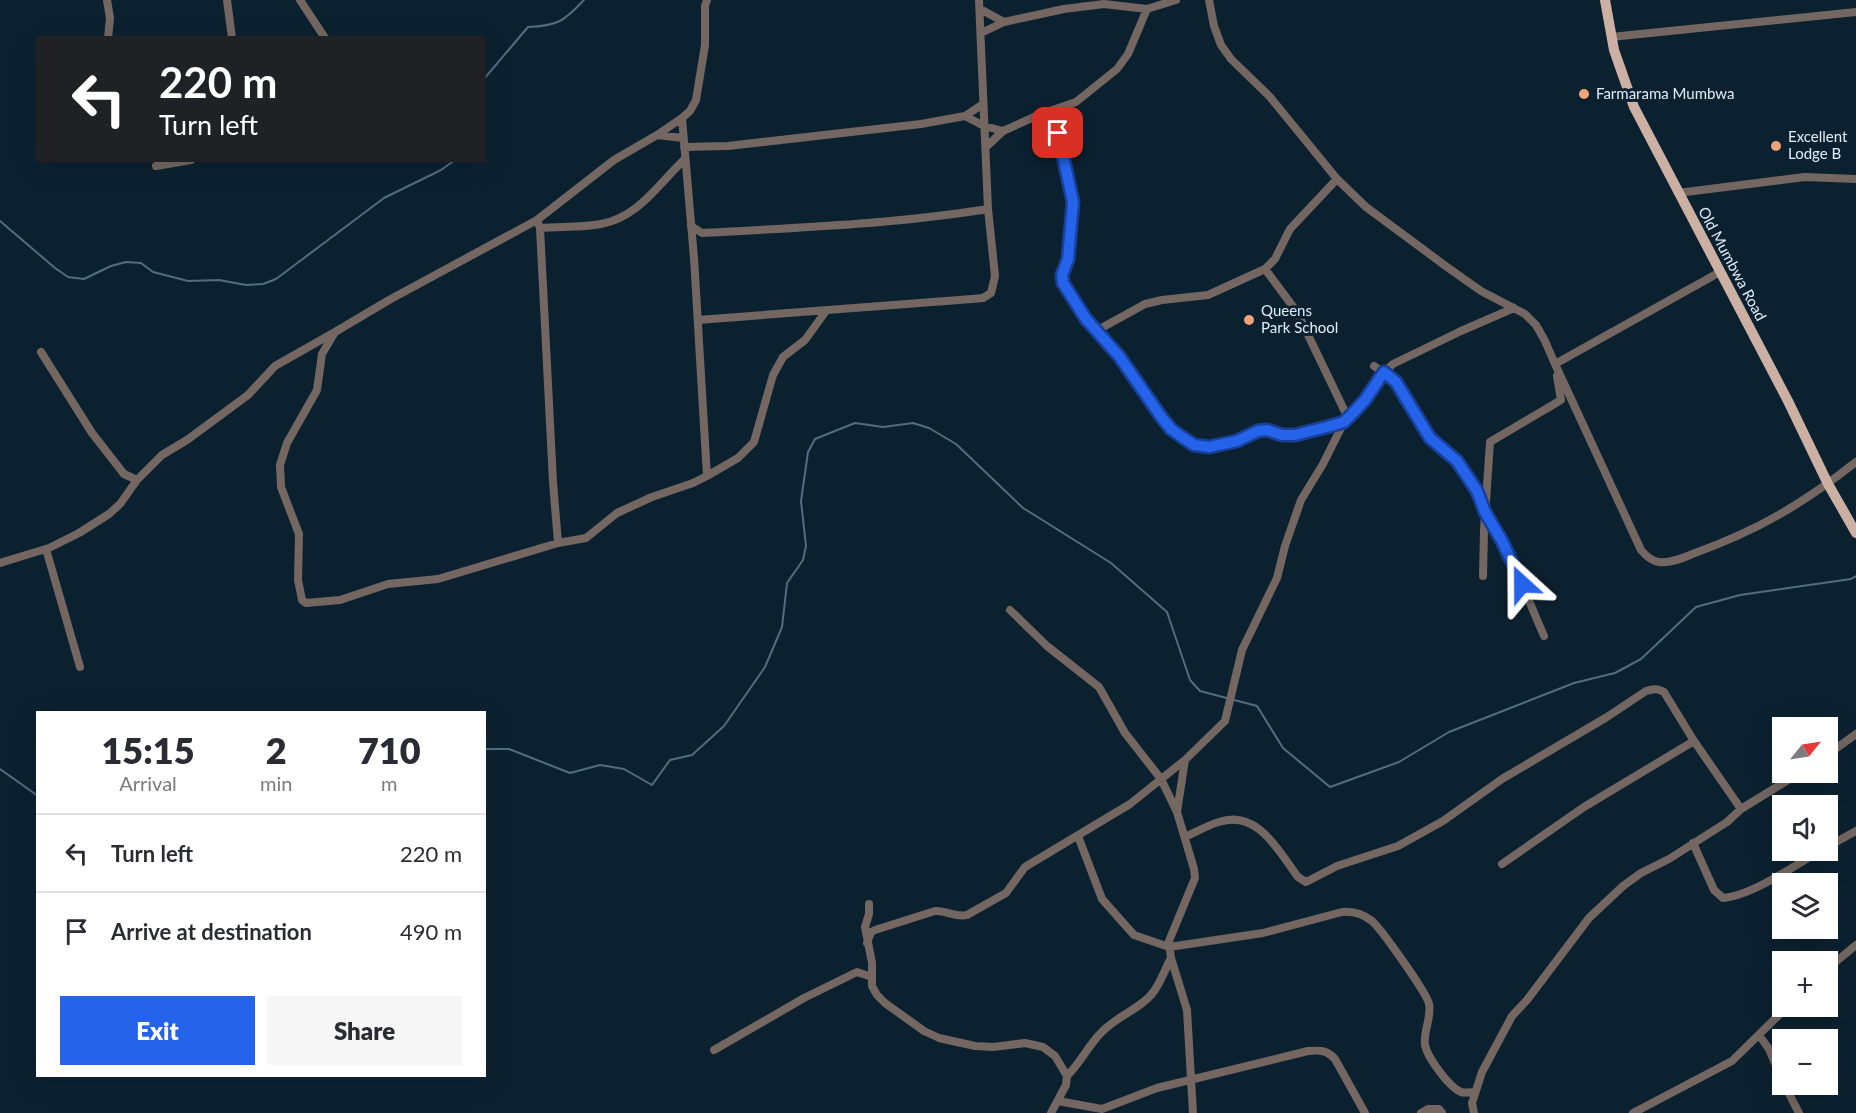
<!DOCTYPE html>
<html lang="en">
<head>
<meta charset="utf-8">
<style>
	body { margin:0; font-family:Lato,sans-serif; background:#f7f7f7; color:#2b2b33; height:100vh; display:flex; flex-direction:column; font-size:22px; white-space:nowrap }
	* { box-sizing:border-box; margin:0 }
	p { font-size:20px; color:#7c7c81 }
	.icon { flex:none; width:33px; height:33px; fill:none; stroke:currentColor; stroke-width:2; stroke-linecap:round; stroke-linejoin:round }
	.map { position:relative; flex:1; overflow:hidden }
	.side { position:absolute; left:36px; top:711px; width:450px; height:366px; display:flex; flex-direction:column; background:#fff; border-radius:0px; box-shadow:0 6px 24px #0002 }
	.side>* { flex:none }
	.banner { position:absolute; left:36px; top:36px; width:450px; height:126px; border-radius:0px; box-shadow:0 6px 24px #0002; background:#202124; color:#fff; overflow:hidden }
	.needle { width:39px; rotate:60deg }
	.controls { position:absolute; left:1772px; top:717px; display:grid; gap:12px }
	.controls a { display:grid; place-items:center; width:66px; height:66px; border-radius:0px; background:#fff; box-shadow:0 6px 24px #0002; font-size:30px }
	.pin { position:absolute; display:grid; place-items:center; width:51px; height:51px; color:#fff; margin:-26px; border-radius:12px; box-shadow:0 3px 9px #0006 }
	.me { position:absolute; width:66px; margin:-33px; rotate:336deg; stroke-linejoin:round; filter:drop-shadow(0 0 4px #0008) }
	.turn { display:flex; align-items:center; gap:21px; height:126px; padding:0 24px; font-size:27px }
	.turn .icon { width:78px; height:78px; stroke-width:2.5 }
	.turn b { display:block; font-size:42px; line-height:51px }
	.eta { display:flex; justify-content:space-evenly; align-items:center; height:102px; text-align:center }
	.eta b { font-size:36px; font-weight:800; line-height:42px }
	.primary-button { display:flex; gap:12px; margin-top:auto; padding:12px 24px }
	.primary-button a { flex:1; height:69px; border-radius:0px; background:#2563eb; color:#fff; font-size:24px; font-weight:800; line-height:69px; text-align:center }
	.primary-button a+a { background:#f7f7f7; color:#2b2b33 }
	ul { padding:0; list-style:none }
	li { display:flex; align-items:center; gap:18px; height:78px; padding:0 24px; border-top:2px solid #e1e1e2 }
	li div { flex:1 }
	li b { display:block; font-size:22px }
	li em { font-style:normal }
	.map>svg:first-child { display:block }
</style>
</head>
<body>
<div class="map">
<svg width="1856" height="1113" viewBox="0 0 1856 1113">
	<rect width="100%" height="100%" fill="#0c2130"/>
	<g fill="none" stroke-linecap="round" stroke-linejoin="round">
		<path stroke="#536c80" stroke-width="2" d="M 484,79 L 528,27 C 558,26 564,21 584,0
			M 0,221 L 55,268 L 68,277 L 84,279 L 111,266 L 126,262 L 141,263 L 153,272 L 188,281 L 219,280 L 246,285 L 263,284 L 276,279 L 384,198 L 441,170 L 455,160
			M 484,749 L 509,749 L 570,773 L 600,765 L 624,769 L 652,785 L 670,760 L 692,755 L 724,726 L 765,667 L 782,627 L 787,583 L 803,560 L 806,546 L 801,501 L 808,452 L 815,439 L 855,423 L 883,427 L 913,423 L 929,428 L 956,444 L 1023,508 L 1111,563 L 1167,612 L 1190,680 L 1200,691 L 1257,706 L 1283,748 L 1330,787 L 1399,762 L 1449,732 L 1574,683 L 1615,673 L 1641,659 L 1696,607 L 1740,595 L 1851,579 L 1856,576
			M 0,769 L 38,796"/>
		<path stroke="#746761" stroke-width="8" d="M 107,0 L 110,18 L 108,38
			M 227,0 L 232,38
			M 300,0 L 325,38
			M 1209,0 L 1214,26 L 1221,45 L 1231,59 L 1270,97 L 1337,179 L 1366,207 L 1447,267 L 1481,291 L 1525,314 L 1536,325 L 1545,341 L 1555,364 L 1720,272
			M 980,9 L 1004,22
			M 981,33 L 1004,22 L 1064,9 L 1104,4 L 1147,9 L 1176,0
			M 1611,37 L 1856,12
			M 1055,110 L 1058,133 L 1073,202 L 1068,259 L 1062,275 L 1063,283 L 1086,319 L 1119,356 L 1171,429 L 1182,437 L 1194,445 L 1209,447 L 1237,441 L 1258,431 L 1267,430 L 1282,435 L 1295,435 L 1344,422 L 1365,400 L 1384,372 L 1393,364 L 1461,331 L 1514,308
			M 965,116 L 984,126 L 1003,131
			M 657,135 L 682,118
			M 683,138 L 657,135 L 614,160 L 537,220 L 540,228 L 553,482 L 558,543 L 586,538 L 617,513 L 652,497 L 693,483 L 707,476 L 694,258 L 682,118 L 690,111 L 696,100 L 705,45 L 705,6 L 707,0
			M 684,147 L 728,146 L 921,124 L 965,116 L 983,104
			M 986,147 L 1003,131 L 1041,114 L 1076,102 L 1117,69 L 1128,54 L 1147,9
			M 156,166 L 191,160
			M 1678,193 L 1805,177 L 1856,179
			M 537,220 L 389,300 L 335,332 L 322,354 L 317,390 L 287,443 L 280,465 L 281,487 L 299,534 L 298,580 L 302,600 L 306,603 L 340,600 L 388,584 L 438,579 L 558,543
			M 691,226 L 702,233 C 798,228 894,224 988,209
			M 540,228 C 560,226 581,228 601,224 C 639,217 659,183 685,159
			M 1265,269 L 1297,312 L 1348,418
			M 698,320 L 972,299 L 983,298 L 991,293 L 995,276 L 988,209 L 979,0
			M 1096,331 L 1145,304 L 1162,300 L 1208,295 L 1265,269 L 1275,259 L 1290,229 L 1337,179
			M 41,352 L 92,433 L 124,474 L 137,480
			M 1555,364 L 1641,550 C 1646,556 1651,561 1659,562 C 1670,564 1685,557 1695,553 C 1758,530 1803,504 1856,462
			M 1374,366 L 1396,382 L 1430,438 L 1457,461 L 1477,491 L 1485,512 L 1502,541 L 1515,568 L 1544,636
			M 707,476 L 738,458 L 754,442 L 773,375 L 783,357 L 805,340 L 826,311
			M 46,549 L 80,667
			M 0,563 L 49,548 L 79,533 L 109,514 L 120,504 L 137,480 L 162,455 L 187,440 L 248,395 L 275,366 L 335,332
			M 1483,576 L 1484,530 L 1490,442 L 1561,400 L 1557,376
			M 1010,610 L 1047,646 L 1099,687 L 1125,733 L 1161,779 L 1177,812 L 1194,869 L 1195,878 L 1169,941 L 1171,958 L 1187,1010 L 1193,1113
			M 1827,755 L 1856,734
			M 1177,812 L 1185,760 L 1225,721 L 1242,650 L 1277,578 L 1285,546 L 1301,500 L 1323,464 L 1344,422
			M 1078,836 L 1102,899 L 1134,935 L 1169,947 L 1263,933 L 1342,912 C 1353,911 1363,914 1372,921 C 1381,929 1427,993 1429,1004 C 1432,1017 1423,1031 1425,1045 C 1427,1057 1449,1087 1461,1092 C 1465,1093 1470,1092 1475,1092
			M 1185,837 C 1196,832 1208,825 1219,822 C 1258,809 1279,852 1298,877 L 1306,882 L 1337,866 L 1398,846 L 1443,821 L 1502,779 L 1607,717 L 1646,691 C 1653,689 1657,688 1664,692 L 1694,741 L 1741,809
			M 1693,843 L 1714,890 L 1723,898 C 1751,896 1796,865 1821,850
			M 1827,847 L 1856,831
			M 1502,864 L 1584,807 L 1694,741
			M 869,904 L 869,914 L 865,927 L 872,963 L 872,986 L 877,995 L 885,1003 L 924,1031 L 939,1038 L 975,1046 L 993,1047 L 1025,1043 L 1043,1047 L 1055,1056 L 1067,1076 L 1066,1085 L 1051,1113
			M 867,943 L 871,932 L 875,930 L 935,911 C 946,910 956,918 967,915 L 1006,893 L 1025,867 L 1130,804 L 1185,760
			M 1827,969 L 1856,945
			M 1759,1035 L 1769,1049 L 1782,1080
			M 714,1050 L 804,998 L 857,972 L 872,977
			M 1067,1076 C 1080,1063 1087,1048 1099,1035 C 1114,1017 1137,1011 1151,995 C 1160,985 1165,969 1171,958
			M 1784,1084 L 1799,1113
			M 1058,1101 L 1102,1109 L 1157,1088 L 1308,1051 C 1320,1050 1327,1050 1335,1059 L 1365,1113
			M 1421,1113 L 1428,1109 L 1439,1109 L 1442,1113
			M 1474,1113 L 1472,1103 L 1482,1072 L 1512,1016 L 1527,1000 L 1589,918 L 1623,886 L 1641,873 L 1669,859 L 1727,822 L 1741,809 L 1801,772
			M 1633,1113 L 1732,1061 L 1788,1006"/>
		<path stroke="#cbb0a3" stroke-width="10" d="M 1605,0 L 1614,50 L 1634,107 L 1788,401 L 1828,484 L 1856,533"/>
	</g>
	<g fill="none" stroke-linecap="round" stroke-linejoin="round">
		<defs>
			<path id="route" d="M 1058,133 L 1073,202 L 1068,259 L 1062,275 L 1063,283 L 1086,319 L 1119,356 L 1162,418 L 1171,429 L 1182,437 L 1194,445 L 1209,447 L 1237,441 L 1258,431 L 1267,430 L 1282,435 L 1295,435 L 1327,427 L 1344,422 L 1353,413 L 1365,400 L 1384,372 L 1396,382 L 1430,438 L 1457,461 L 1477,491 L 1485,512 L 1502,541 L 1522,584"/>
		</defs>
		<use href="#route" stroke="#184099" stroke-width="15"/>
		<use href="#route" stroke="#2563eb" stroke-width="10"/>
	</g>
	<g fill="#f0a27a" stroke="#0c2130" stroke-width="2">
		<circle cx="1584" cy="94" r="6"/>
		<circle cx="1776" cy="146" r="6"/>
		<circle cx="1249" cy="320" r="6"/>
	</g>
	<g text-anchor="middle" stroke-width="6" stroke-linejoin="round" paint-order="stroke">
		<g font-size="15" fill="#e0edf8" stroke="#0c2130" text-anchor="start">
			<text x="1596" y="99">Farmarama Mumbwa</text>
			<text x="1788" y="142">Excellent<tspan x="1788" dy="17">Lodge B</tspan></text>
			<text x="1261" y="316">Queens<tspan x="1261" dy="17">Park School</tspan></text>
		</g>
		<g font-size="15" fill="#e0edf8" stroke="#0c2130">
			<text transform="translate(1732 264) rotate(62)" y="5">Old Mumbwa Road</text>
		</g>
	</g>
</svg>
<div class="controls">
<a><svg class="needle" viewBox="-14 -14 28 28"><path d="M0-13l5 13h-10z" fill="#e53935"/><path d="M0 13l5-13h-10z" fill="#7c7c81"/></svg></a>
<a><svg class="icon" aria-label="sound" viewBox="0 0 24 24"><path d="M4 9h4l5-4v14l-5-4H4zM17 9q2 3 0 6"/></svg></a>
<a><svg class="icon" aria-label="layers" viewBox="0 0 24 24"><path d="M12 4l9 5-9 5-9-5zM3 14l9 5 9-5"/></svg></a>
<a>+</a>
<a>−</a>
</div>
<div class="pin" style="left:1058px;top:133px;background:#d93025"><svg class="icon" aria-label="arrive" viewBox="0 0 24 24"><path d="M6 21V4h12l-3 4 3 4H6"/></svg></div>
<svg class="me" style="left:1522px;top:584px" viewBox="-20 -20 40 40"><path d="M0-17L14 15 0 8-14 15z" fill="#2563eb" stroke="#fff" stroke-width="4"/></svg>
<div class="banner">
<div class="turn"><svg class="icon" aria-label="left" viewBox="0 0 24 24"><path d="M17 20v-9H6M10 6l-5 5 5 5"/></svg><div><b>220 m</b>Turn left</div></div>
</div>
<section class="side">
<div class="eta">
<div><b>15:15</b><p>Arrival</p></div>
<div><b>2</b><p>min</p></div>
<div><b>710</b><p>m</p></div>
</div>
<ul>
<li><svg class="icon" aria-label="left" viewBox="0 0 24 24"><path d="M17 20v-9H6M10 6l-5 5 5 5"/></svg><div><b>Turn left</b></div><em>220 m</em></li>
<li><svg class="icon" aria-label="arrive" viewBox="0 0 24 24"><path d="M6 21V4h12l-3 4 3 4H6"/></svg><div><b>Arrive at destination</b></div><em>490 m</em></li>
</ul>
<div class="primary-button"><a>Exit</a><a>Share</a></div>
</section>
</div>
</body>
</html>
